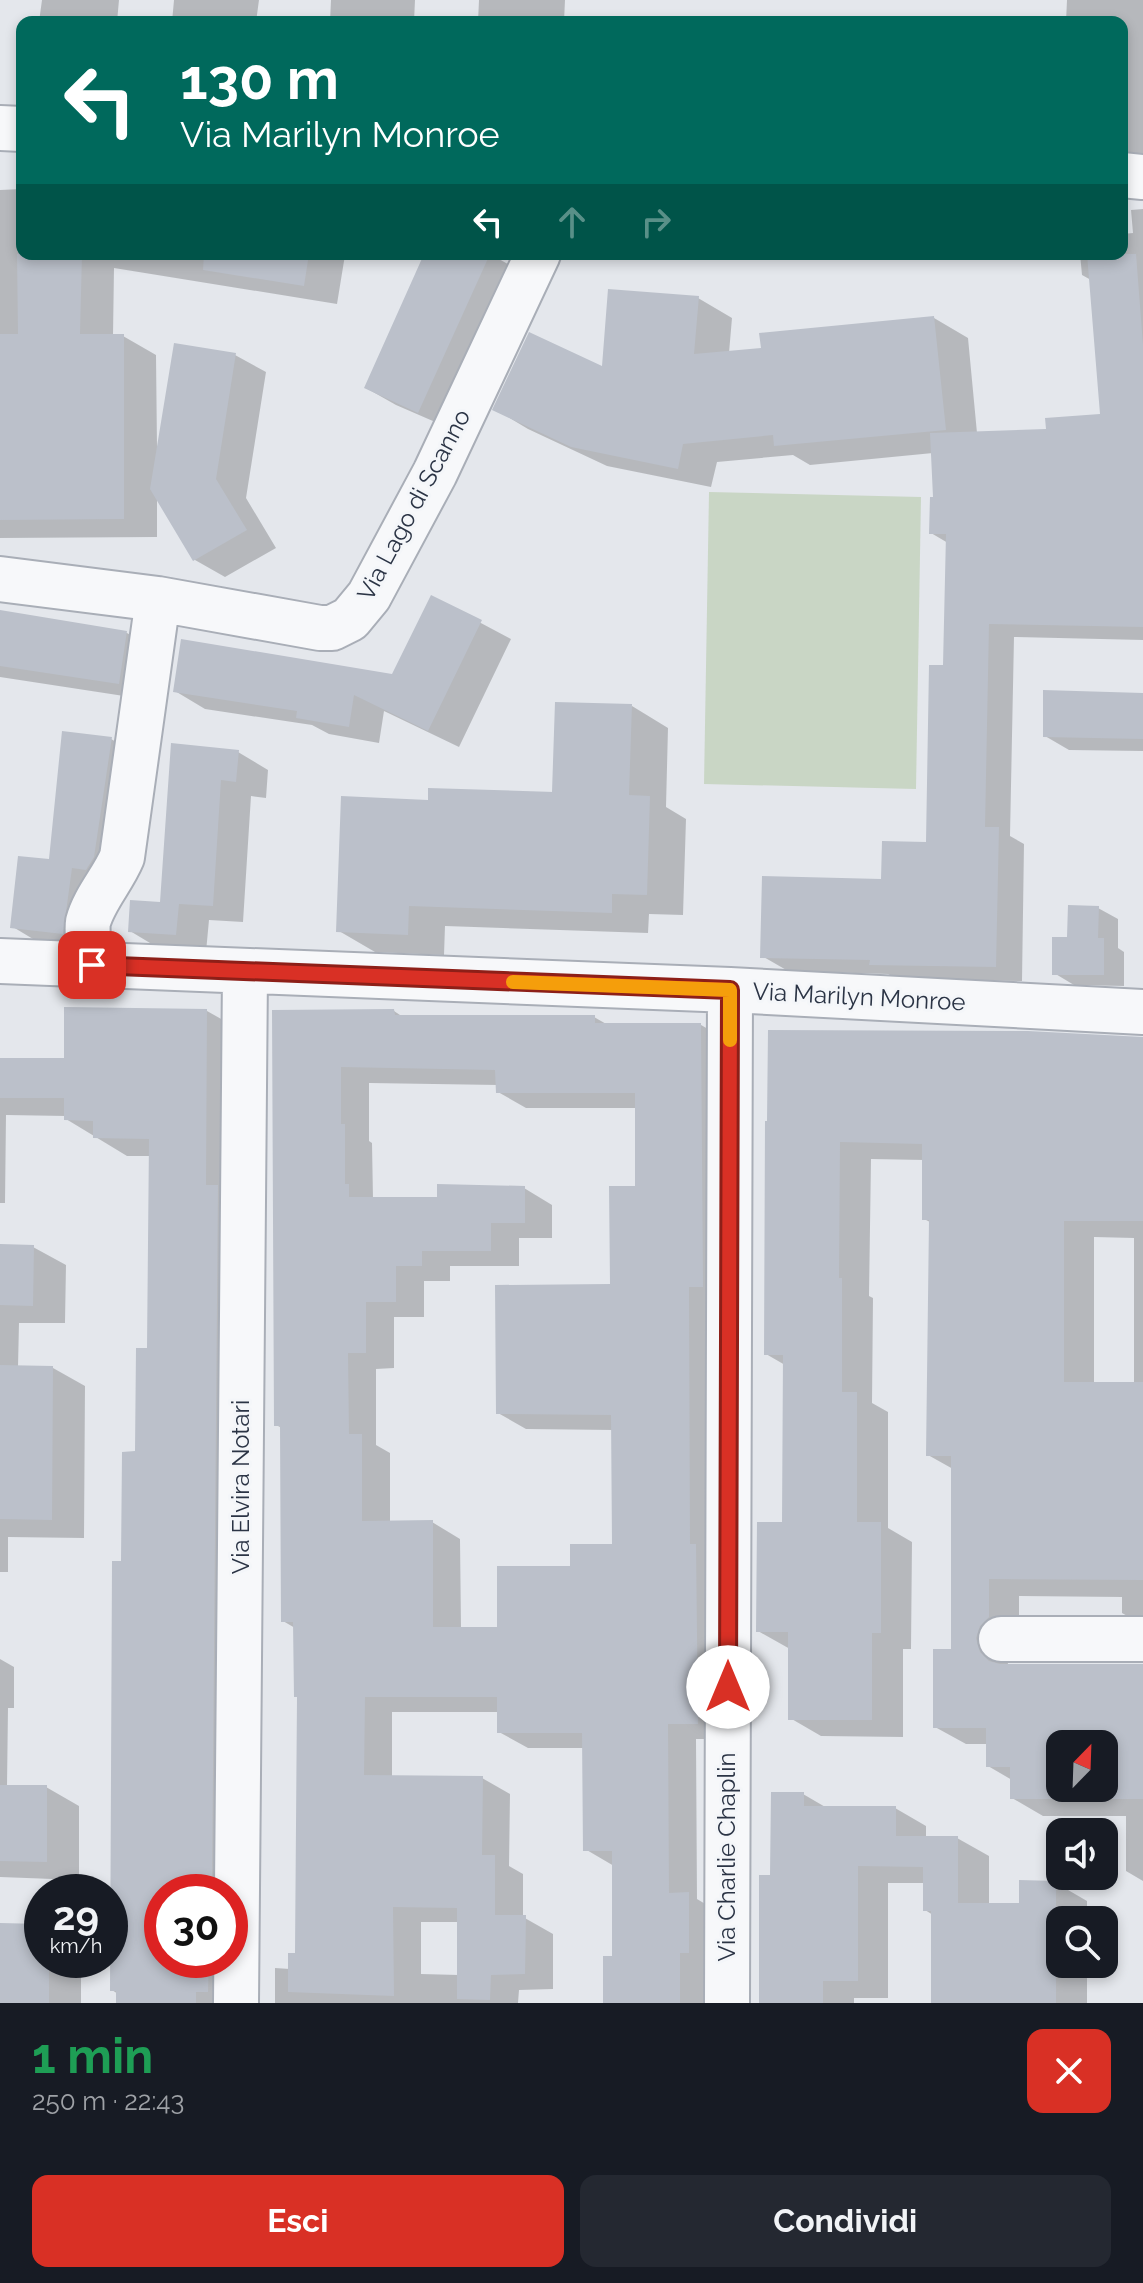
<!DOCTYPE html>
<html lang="it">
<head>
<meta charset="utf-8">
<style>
	body { margin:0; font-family:Raleway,sans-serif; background:#242831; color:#f1f3f6; height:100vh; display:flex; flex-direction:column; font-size:30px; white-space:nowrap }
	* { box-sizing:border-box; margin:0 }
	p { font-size:26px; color:#9ea1a6 }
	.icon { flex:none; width:44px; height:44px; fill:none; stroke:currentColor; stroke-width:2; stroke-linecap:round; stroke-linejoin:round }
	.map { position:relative; height:2003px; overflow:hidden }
	.drawer { display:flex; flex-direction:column; background:#171b24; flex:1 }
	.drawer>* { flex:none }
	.hud { position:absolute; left:16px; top:16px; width:1112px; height:244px; border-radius:16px; box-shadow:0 4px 12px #0003; background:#00695c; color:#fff; overflow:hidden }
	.needle { width:52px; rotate:23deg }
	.fabs { position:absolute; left:1046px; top:1730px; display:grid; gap:16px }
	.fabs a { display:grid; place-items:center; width:72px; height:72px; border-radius:16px; background:#171b24; box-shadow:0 4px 12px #0003; font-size:40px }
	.speed { position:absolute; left:24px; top:1874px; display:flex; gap:16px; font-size:40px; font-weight:700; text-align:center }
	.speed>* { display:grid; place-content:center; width:104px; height:104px; border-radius:50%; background:#171b24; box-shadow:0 4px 12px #0003; line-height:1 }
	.speed small { font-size:20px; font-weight:400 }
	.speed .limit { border:12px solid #d22; background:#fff; color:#111 }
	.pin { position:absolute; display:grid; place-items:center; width:68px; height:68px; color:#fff; margin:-34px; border-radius:16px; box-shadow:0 4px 12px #0006 }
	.me { position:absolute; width:88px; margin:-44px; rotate:0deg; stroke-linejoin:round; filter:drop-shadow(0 0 6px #0008) }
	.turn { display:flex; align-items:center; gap:28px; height:168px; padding:0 32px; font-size:36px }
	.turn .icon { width:104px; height:104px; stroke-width:2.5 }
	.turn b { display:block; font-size:56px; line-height:68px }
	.lanes { display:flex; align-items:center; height:76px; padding:0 32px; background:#0003; justify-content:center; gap:40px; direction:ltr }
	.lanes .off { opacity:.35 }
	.round { display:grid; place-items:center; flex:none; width:84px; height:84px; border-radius:16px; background:#242831 }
	.summary { display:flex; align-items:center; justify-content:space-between; height:136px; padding:0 32px }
	h1 { font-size:48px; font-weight:700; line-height:60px; color:#1e9e55 }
	.primary-button { display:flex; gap:16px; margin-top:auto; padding:16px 32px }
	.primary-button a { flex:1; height:92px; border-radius:16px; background:#d93025; color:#fff; font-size:32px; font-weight:700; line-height:92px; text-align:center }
	.primary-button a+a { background:#242831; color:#f1f3f6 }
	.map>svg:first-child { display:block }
</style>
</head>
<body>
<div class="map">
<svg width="1143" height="2003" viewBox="0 0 1143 2003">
	<rect width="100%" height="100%" fill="#e4e7ec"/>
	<path fill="#c9d6c5" d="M 709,492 L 921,497 L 916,789 L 704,784 Z"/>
	<path fill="#0003" fill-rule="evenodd" d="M 42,0 L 119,0 L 117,22 L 39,22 Z
		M 174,0 L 259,0 L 256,22 L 172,22 Z
		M 331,0 L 415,0 L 414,22 L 330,22 Z
		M 479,0 L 565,0 L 564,22 L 478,22 Z
		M 1067,0 L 1143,0 L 1143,169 L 1122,167 L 1122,22 L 1066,22 Z
		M 662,16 L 725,21 L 726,22 L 662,22 Z
		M 22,189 L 22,254 L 345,255 L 337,304 L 114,268 L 113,336 L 123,336 L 156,355 L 157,447 L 159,447 L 235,355 L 266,372 L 246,498 L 276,548 L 225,577 L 195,560 L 157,495 L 157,537 L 0,538 L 0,190 Z
		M 1143,209 L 1143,640 L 1014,637 L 1010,836 L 1024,844 L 1022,981 L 897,979 L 888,974 L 788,971 L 762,956 L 883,881 L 928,844 L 945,667 L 948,543 L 931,533 L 935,499 L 933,453 L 810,465 L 793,455 L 717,462 L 711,487 L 607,466 L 528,429 L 495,409 L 603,369 L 698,298 L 732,318 L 729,353 L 763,350 L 934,318 L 968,338 L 977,433 L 1048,431 L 1102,416 L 1091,280 L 1082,275 L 1080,254 L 1122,254 L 1122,234 L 1133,233 L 1131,210 Z
		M 427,254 L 490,254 L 520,271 L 449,428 L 396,405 L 366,388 Z
		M 432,597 L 511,639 L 459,747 L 384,711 L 379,743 L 329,734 L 312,725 L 205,709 L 175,691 L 393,676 Z
		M 0,612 L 127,633 L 157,651 L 150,700 L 0,677 Z
		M 1143,695 L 1143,751 L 1069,750 L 1045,736 Z
		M 632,706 L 668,728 L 666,807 L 686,819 L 683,915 L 649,914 L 648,933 L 445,926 L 444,955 L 375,952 L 339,931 L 430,802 L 561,795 Z
		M 111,739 L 141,756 L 93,950 L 43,945 L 13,927 L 51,862 Z
		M 173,745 L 238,752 L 268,770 L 266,798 L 251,796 L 243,922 L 209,920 L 206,952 L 160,949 L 130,931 L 162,904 Z
		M 1098,908 L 1118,919 L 1118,948 L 1124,952 L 1124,986 L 1074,985 L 1054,973 L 1069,940 Z
		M 207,1011 L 239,1029 L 240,2003 L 118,2003 L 118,1994 L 112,1990 L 123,1563 L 149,1350 L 151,1156 L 127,1156 L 66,1119 L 66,1116 L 6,1115 L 5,1203 L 0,1203 L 0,1060 L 66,1060 ZM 162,1892 L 230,1892 L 230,1960 L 162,1960 Z
		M 394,1011 L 403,1017 L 594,1017 L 608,1025 L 701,1025 L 729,1041 L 726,1739 L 696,1739 L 697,1899 L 717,1911 L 707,2003 L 605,2003 L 614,1958 L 614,1866 L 585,1849 L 584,1748 L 528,1748 L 499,1732 L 499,1712 L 392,1712 L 392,1777 L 482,1778 L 510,1794 L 509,1866 L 523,1874 L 523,1917 L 553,1934 L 553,1989 L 519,1990 L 518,2003 L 275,2003 L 275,1968 L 290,1969 L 297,1955 L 299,1697 L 295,1628 L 283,1621 L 282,1428 L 276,1425 L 274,1012 ZM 369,1083 L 498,1085 L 498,1092 L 526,1108 L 637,1108 L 637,1188 L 612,1286 L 498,1413 L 526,1429 L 613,1430 L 614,1546 L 572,1568 L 499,1629 L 461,1629 L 460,1539 L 432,1522 L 390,1523 L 390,1453 L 376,1445 L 376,1369 L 394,1368 L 394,1317 L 424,1317 L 424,1281 L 450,1281 L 450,1266 L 519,1266 L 519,1238 L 552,1238 L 552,1205 L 524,1188 L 439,1199 L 373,1199 L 372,1143 L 369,1141 ZM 421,1922 L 459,1922 L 459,1975 L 421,1974 Z
		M 1143,1039 L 1143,1625 L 1122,1613 L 1122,1597 L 1019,1596 L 1019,1635 L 1006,1659 L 1009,1666 L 1143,1666 L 1143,1881 L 1126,1871 L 1126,1816 L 1043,1816 L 1012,1798 L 1012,1780 L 988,1766 L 988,1744 L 966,1744 L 935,1727 L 953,1651 L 953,1469 L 928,1455 L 930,1222 L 924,1219 L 924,1160 L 871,1159 L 869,1296 L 873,1298 L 872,1403 L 888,1412 L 888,1528 L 912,1542 L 911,1649 L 903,1649 L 903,1737 L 821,1736 L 790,1718 L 790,1649 L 758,1631 L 784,1524 L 785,1365 L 766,1354 L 767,1123 ZM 1094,1237 L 1134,1238 L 1134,1384 L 1094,1384 ZM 1060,1744 L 1104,1744 L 1104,1788 L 1060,1788 Z
		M 0,1246 L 33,1247 L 66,1265 L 65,1323 L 19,1323 L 18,1367 L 53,1368 L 85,1386 L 84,1538 L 8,1537 L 8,1572 L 0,1572 Z
		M 0,1659 L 14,1667 L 14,1708 L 8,1708 L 7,1787 L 46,1787 L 79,1806 L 79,1880 L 0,1877 Z
		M 803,1794 L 827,1808 L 895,1808 L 926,1826 L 926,1838 L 957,1838 L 989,1856 L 989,1905 L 1021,1906 L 1056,1883 L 1087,1901 L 1087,1920 L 1060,1920 L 1060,1964 L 1087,1964 L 1087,2003 L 934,2003 L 933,1915 L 925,1910 L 925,1883 L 888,1883 L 888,1998 L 854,1998 L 854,2003 L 761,2003 L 772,1877 Z
		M 0,1925 L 42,1926 L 42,1960 L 81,1960 L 81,2003 L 0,2003 Z"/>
	<path fill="#bbc0ca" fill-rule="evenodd" d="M 17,254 L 82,254 L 80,334 L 124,334 L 124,519 L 0,520 L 0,334 L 18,334 Z
		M 204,254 L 309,254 L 304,286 L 203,270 Z
		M 424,254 L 490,254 L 418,413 L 364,388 Z
		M 1087,254 L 1136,254 L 1143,345 L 1143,627 L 989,624 L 985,827 L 999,827 L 996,967 L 869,965 L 870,960 L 760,958 L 762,876 L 881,879 L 882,841 L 926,842 L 929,665 L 943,665 L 946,534 L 929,534 L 930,497 L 933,497 L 930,433 L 1046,429 L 1045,418 L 1100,414 Z
		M 608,289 L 699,296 L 694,354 L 761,348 L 759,333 L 934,316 L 946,430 L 774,446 L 773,435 L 683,444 L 678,469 L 571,447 L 492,410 L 529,332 L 602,366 Z
		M 174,343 L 236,353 L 216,479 L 247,530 L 193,561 L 150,489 Z
		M 431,595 L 482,620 L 428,731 L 354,695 L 349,727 L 296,718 L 297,711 L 173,692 L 181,639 L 392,674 Z
		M 0,610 L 127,631 L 119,684 L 0,666 Z
		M 1043,690 L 1143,693 L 1143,739 L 1043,737 Z
		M 555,702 L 632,704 L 629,795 L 650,796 L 647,895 L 612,894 L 612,913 L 409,906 L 408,935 L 336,932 L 341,796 L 428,800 L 428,788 L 554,792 L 552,792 Z
		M 62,731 L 112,737 L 94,857 L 86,870 L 72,868 L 63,934 L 10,928 L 18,856 L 49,859 Z
		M 171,743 L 239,750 L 236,782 L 221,780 L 213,906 L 179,904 L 176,935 L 128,932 L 130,900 L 160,902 Z
		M 1068,905 L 1099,906 L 1098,938 L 1104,938 L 1104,975 L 1052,975 L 1052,937 L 1067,937 Z
		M 64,1007 L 207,1009 L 206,1185 L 218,1185 L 212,1884 L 210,1885 L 210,1892 L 162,1892 L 162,1960 L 209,1960 L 208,1992 L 196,1992 L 196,2003 L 116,2003 L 116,1991 L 110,1991 L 112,1561 L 121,1561 L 122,1452 L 135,1451 L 136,1348 L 147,1348 L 149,1139 L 93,1138 L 93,1121 L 64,1120 L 64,1098 L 0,1098 L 0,1058 L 64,1058 Z
		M 394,1009 L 395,1015 L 595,1015 L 595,1023 L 701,1023 L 703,1287 L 689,1287 L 690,1544 L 696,1544 L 698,1724 L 668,1724 L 669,1893 L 689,1892 L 689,1953 L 680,1953 L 680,2003 L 603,2003 L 603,1956 L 612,1956 L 612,1851 L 583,1851 L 582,1733 L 497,1733 L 497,1697 L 365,1697 L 364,1775 L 483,1776 L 482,1855 L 495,1855 L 495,1915 L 526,1915 L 525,1974 L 491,1975 L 490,2000 L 457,1999 L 457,1908 L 393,1907 L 394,1996 L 288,1992 L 288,1953 L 295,1953 L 297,1697 L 294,1697 L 293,1622 L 281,1622 L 280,1426 L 274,1426 L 272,1010 ZM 341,1067 L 495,1070 L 496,1093 L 635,1093 L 635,1186 L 609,1186 L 610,1284 L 495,1285 L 496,1414 L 611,1415 L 612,1544 L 570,1544 L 570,1566 L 497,1566 L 497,1627 L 433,1627 L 433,1520 L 362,1521 L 362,1434 L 349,1434 L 348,1353 L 366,1353 L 366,1302 L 396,1302 L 396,1266 L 422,1266 L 422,1251 L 491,1251 L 491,1223 L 525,1223 L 525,1186 L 437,1184 L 437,1197 L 349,1197 L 349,1184 L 345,1184 L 345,1124 L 341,1124 Z
		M 768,1030 L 1028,1031 L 1143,1037 L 1143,1221 L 1064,1221 L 1064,1382 L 1143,1382 L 1143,1580 L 989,1579 L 989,1617 L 980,1626 L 976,1638 L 980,1652 L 989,1661 L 1000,1664 L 1143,1664 L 1143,1799 L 1010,1799 L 1010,1767 L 986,1767 L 986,1728 L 933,1728 L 933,1649 L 951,1649 L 951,1456 L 926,1456 L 929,1220 L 922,1220 L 922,1144 L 840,1142 L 839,1278 L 842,1278 L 842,1392 L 857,1392 L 857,1522 L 881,1522 L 881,1633 L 872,1633 L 872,1720 L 788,1720 L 788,1632 L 756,1632 L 757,1522 L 782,1522 L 783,1355 L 764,1355 L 765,1121 L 767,1121 ZM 1060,1744 L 1104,1744 L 1104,1788 L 1060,1788 Z
		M 0,1244 L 34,1245 L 33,1306 L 0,1305 Z
		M 0,1365 L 53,1366 L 52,1520 L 0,1519 Z
		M 0,1785 L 47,1785 L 47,1862 L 0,1861 Z
		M 771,1792 L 804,1792 L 804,1806 L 896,1806 L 896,1836 L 958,1836 L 958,1903 L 1019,1903 L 1019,1880 L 1056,1881 L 1056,2003 L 931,2003 L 931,1911 L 923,1911 L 923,1867 L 858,1866 L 858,1981 L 823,1981 L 823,2003 L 759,2003 L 759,1875 L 770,1875 Z
		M 0,1923 L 42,1924 L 42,1960 L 49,1960 L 49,2003 L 0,2003 Z"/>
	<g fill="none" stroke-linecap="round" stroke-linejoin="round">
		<defs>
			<path id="minor" d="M 0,128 L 22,129
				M 1122,175 L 1143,177
				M 0,579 L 158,599 L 320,628 L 332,628 L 350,619 L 369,596 L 435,473 L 538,254
				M 88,942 C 88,935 87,928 88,922 C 94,899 113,879 122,857 L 158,599
				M 0,961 L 730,990 L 1143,1012
				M 1001,1639 L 1143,1639
				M 236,2003 L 245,972
				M 727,2003 L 730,990"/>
		</defs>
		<use href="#minor" stroke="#a9aeb7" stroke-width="48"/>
		<use href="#minor" stroke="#f7f8fa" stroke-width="44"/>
	</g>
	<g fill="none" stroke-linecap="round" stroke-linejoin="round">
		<defs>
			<path id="route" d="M 92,965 L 730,990 L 728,1687"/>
		</defs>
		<use href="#route" stroke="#8d1f18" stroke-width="20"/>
		<use href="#route" stroke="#d93025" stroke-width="14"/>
		<path stroke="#f59e0b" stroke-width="14" d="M 513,982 L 730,990 L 730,1040"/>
	</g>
	<g text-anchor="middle" stroke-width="6" stroke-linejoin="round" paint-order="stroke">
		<g font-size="24" fill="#2b3445" stroke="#f4f6f9">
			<text transform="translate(414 505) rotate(-62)" y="8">Via Lago di Scanno</text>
			<text transform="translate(859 997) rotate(3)" y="8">Via Marilyn Monroe</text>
			<text transform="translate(241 1487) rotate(-90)" y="8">Via Elvira Notari</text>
			<text transform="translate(727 1857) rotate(-90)" y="8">Via Charlie Chaplin</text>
		</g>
	</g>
</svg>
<div class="fabs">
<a><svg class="needle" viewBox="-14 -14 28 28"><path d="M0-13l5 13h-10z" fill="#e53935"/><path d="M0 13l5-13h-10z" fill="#9ea1a6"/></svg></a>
<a><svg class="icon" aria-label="sound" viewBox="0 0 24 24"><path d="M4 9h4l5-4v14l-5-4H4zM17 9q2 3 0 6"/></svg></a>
<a><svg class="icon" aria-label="search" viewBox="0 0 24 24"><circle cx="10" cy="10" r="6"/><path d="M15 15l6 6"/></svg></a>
</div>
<div class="speed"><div>29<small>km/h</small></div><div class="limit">30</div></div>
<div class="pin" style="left:92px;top:965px;background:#d93025"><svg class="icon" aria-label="arrive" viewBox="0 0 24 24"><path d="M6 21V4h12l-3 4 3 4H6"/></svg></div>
<svg class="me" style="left:728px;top:1687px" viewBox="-20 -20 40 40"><circle r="19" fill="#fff"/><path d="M0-13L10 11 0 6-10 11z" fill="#d93025"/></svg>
<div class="hud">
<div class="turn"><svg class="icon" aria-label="left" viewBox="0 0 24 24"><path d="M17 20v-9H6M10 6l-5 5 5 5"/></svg><div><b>130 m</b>Via Marilyn Monroe</div></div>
<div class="lanes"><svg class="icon" aria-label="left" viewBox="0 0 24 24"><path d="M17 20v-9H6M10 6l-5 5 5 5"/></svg><svg class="icon off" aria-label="ahead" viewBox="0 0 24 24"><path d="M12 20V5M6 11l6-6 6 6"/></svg><svg class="icon off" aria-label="right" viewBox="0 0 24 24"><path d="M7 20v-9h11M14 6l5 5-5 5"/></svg></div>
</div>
</div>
<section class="drawer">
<div class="summary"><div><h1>1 min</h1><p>250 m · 22:43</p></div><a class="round" style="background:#d93025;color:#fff"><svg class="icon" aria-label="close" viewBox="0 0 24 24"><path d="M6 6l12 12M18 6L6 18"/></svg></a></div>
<div class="primary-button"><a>Esci</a><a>Condividi</a></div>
</section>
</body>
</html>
